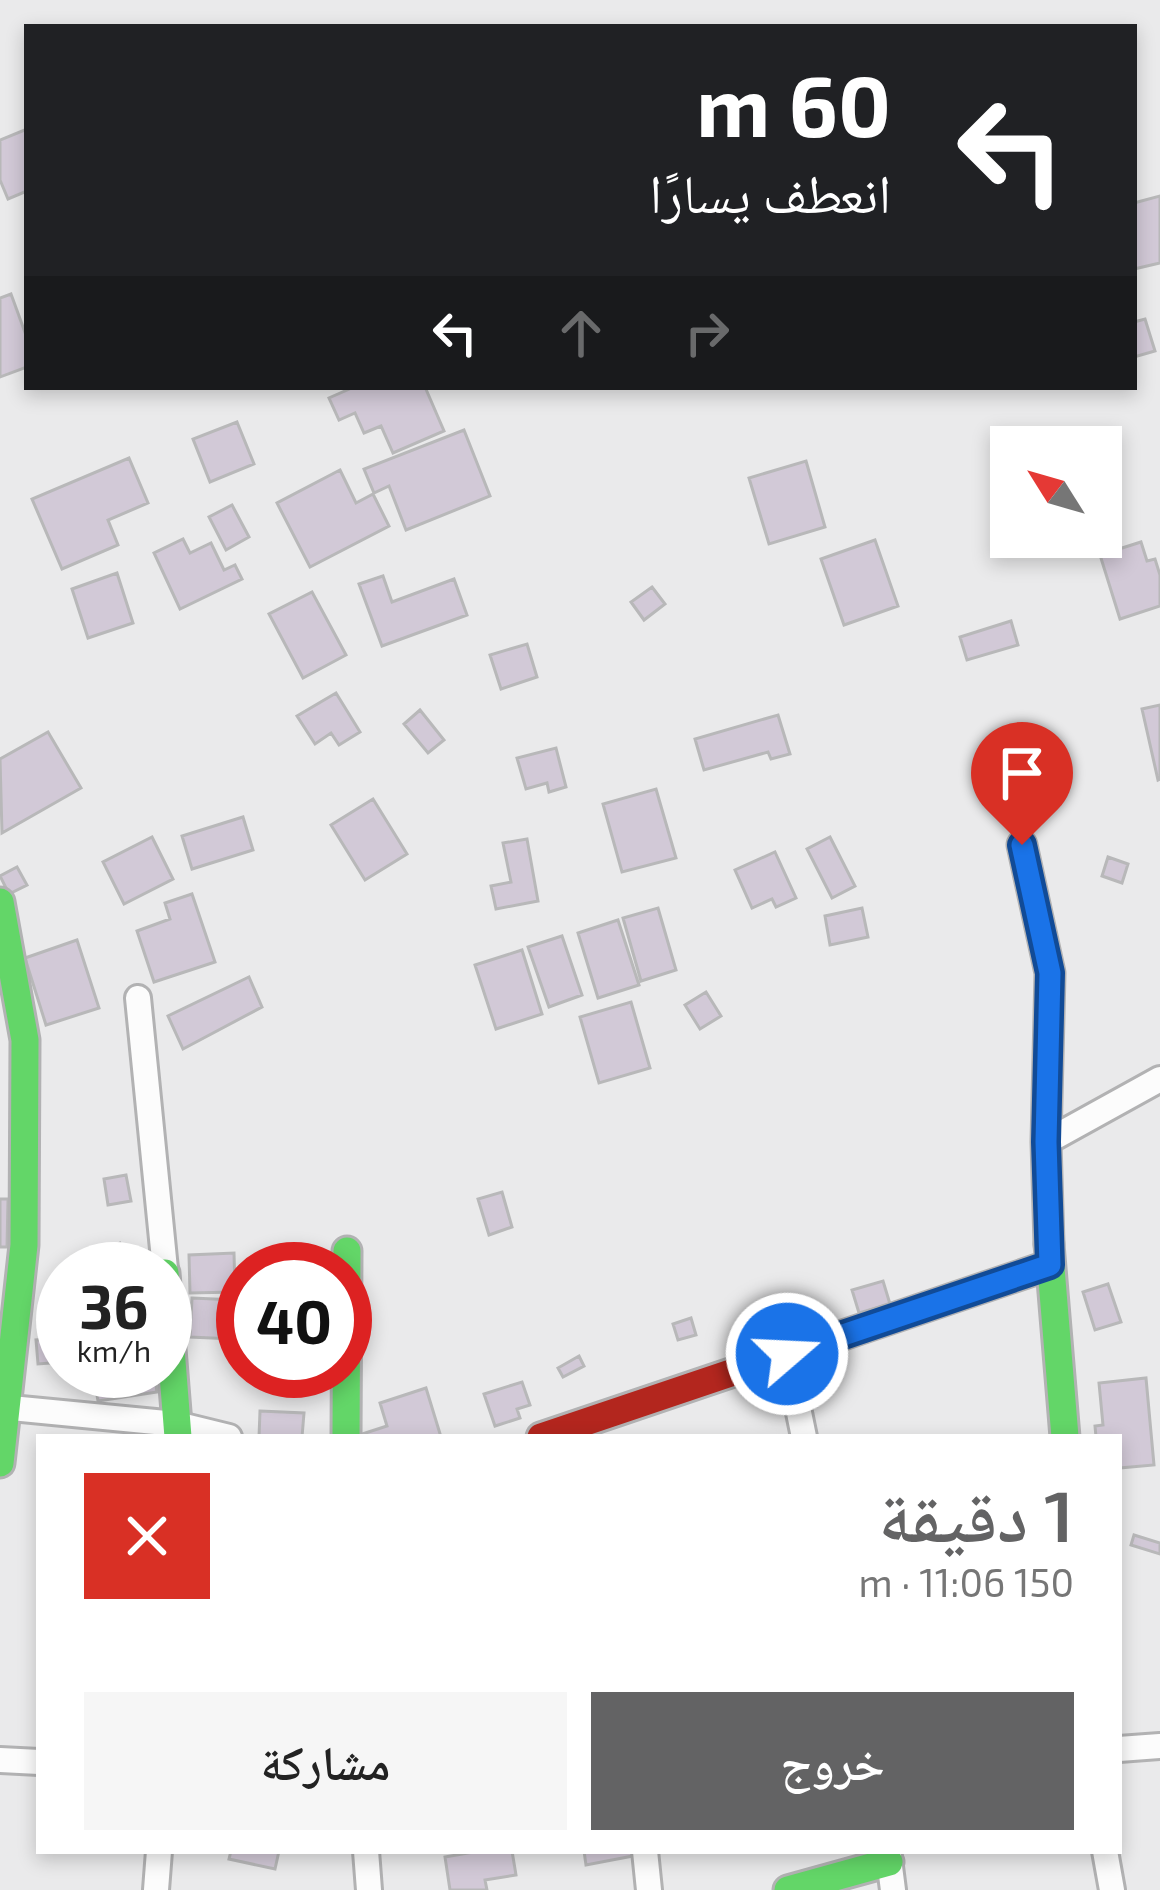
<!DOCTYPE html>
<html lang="ar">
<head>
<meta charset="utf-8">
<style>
	body { margin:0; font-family:"Exo 2","Noto Naskh Arabic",sans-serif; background:#f6f6f6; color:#222; direction:rtl; height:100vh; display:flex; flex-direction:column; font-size:45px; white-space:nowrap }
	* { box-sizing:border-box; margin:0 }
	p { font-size:39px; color:#767676 }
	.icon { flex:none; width:66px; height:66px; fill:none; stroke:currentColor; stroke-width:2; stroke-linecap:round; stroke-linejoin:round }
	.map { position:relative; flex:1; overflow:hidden; direction:ltr }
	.side { position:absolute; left:36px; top:1434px; width:1086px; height:420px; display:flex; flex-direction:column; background:#fff; border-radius:0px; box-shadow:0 6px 18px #0003; direction:rtl }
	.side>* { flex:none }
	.top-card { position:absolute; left:24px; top:24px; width:1113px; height:366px; border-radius:0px; box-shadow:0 6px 18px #0003; direction:rtl; background:#202124; color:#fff; overflow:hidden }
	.needle { width:78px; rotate:307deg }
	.tools { position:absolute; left:990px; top:426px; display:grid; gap:24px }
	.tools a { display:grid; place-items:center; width:132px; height:132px; border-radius:0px; background:#fff; box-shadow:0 6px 18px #0003; font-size:60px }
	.speed { position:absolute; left:36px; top:1242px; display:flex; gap:24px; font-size:60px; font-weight:700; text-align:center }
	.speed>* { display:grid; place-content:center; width:156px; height:156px; border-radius:50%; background:#fff; box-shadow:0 6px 18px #0003; line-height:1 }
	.speed small { font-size:30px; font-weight:400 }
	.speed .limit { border:18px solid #d22; background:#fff; color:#111 }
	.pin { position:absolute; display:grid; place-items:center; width:102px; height:102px; color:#fff; margin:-123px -51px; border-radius:50% 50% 50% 0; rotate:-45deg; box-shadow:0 0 12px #0007 }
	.pin .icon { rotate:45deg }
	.me { position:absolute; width:132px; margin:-66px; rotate:71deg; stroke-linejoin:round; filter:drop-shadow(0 0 9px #0008) }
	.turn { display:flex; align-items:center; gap:42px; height:252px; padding:0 48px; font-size:54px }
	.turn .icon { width:156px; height:156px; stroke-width:2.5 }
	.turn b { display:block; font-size:84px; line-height:102px }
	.lanes { display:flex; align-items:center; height:114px; padding:0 48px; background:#0003; justify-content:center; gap:60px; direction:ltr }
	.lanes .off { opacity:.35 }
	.round { display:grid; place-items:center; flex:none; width:126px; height:126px; border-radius:0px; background:#f6f6f6 }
	.headline { display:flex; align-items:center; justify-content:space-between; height:204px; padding:0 48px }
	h1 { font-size:72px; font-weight:600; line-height:90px; color:#636364 }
	.primary-button { display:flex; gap:24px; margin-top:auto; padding:24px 48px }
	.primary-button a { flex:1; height:138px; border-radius:0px; background:#636364; color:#fff; font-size:48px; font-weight:600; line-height:138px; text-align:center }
	.primary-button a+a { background:#f6f6f6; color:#222 }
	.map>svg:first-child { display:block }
</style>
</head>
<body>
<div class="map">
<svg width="1160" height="1890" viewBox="0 0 1160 1890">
	<rect width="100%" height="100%" fill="#eaeaeb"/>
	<path fill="#d2c9d7" stroke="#b8b8b9" stroke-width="3" d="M 27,129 L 27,191 L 8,199 L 0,180 L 0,140 Z
		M 1160,196 L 1160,263 L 1134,269 L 1134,203 Z
		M 11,294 L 27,338 L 27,367 L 0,377 L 0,298 Z
		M 1145,319 L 1155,351 L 1134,357 L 1134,322 Z
		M 354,387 L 425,387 L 444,431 L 393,453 L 381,426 L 364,433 L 355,413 L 339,420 L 329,398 Z
		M 237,422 L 254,464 L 210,482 L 193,439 Z
		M 464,430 L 490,496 L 406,530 L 389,486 L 374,493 L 364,469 Z
		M 129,458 L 148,503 L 108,520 L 118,545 L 62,569 L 32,499 Z
		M 806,461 L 825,527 L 769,544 L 749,478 Z
		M 340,470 L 356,503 L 373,494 L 389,526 L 310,567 L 277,503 Z
		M 232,505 L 249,537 L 226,550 L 209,517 Z
		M 183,539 L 190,553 L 211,543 L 224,570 L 235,565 L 242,579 L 180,609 L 154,553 Z
		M 875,540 L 898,606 L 844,625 L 821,559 Z
		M 1141,542 L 1147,561 L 1155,559 L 1160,575 L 1160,606 L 1120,619 L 1100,555 Z
		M 117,573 L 133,623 L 88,638 L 72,589 Z
		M 383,576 L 392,602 L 454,579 L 467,615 L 382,646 L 359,584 Z
		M 652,587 L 665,604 L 644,620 L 631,602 Z
		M 312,592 L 346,655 L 303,678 L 269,614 Z
		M 1011,621 L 1018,645 L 967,660 L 960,637 Z
		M 527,644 L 537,677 L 501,689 L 490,655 Z
		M 336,693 L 360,732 L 339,745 L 331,733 L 315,744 L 297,716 Z
		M 1160,705 L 1160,779 L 1158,780 L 1142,709 Z
		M 420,710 L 444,740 L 428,753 L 404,724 Z
		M 778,715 L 790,754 L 771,759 L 768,752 L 704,770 L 695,739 Z
		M 48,732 L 81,788 L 2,833 L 0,759 Z
		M 556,748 L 566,787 L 549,792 L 547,783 L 526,789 L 517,758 Z
		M 656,789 L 676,858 L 622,872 L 603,804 Z
		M 373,799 L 407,854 L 365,880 L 331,825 Z
		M 243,817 L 253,850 L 192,869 L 182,836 Z
		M 152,837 L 173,879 L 124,904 L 103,862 Z
		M 830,837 L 855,886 L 832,898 L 807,849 Z
		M 527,839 L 538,901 L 496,909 L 491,886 L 511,882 L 503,843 Z
		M 775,852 L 796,898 L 776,907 L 772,899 L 752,908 L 735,870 Z
		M 1108,857 L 1128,864 L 1122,883 L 1102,876 Z
		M 17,867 L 27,885 L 9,894 L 0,876 Z
		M 192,894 L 215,962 L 154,982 L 137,931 L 170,919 L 165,903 Z
		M 658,908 L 676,970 L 641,981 L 623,918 Z
		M 862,908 L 868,937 L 830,945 L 825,916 Z
		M 618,920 L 639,985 L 598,998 L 578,933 Z
		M 562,936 L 582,995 L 549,1007 L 528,947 Z
		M 77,940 L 99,1008 L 46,1025 L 25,958 Z
		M 522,950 L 542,1014 L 496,1029 L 475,965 Z
		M 249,977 L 262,1007 L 183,1049 L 168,1016 Z
		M 706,992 L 721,1016 L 700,1029 L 685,1005 Z
		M 631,1002 L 650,1068 L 599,1083 L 580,1017 Z
		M 126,1175 L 131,1201 L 108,1205 L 104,1179 Z
		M 502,1192 L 512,1227 L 489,1235 L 478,1199 Z
		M 0,1199 L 8,1199 L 7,1247 L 0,1247 Z
		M 120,1243 L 135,1264 L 127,1269 L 109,1269 L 101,1256 Z
		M 234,1253 L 235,1292 L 190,1293 L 189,1255 Z
		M 883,1281 L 890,1304 L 859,1313 L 852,1290 Z
		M 1108,1284 L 1121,1322 L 1095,1330 L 1083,1292 Z
		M 192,1298 L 235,1300 L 233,1339 L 190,1337 Z
		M 691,1318 L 696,1335 L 678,1340 L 673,1324 Z
		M 63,1338 L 63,1362 L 38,1364 L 36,1340 Z
		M 579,1356 L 584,1366 L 563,1377 L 558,1368 Z
		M 154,1371 L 157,1392 L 98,1401 L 94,1378 Z
		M 1146,1378 L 1154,1465 L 1119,1468 L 1119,1437 L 1096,1437 L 1095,1426 L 1103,1425 L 1099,1383 Z
		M 522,1382 L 530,1405 L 517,1409 L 520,1418 L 495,1426 L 484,1394 Z
		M 426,1388 L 441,1437 L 353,1437 L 387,1426 L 380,1403 Z
		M 260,1411 L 304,1413 L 302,1437 L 259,1437 Z
		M 1134,1535 L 1160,1543 L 1160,1554 L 1131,1545 Z
		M 231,1851 L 279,1851 L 275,1869 L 229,1859 Z
		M 479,1851 L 512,1851 L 516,1875 L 485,1880 L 487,1890 L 450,1890 L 445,1857 Z
		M 584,1851 L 637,1851 L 638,1855 L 586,1865 Z"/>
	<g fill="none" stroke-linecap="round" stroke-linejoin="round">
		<defs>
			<path id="street" d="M 138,998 L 165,1269
				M 1046,1142 L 1160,1079
				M 787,1354 L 804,1437
				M 0,1407 L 176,1424 L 229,1437
				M 1119,1749 L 1160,1746
				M 0,1760 L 39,1762
				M 366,1851 L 369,1890
				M 645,1851 L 649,1890
				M 888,1851 L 893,1890
				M 1105,1851 L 1112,1890
				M 156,1890 L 159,1851"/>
			<path id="fast" d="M 0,902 L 25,1040 L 24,1245 L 0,1463
				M 1049,1244 L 1065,1437
				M 165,1273 L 178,1437
				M 346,1437 L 347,1251
				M 788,1890 L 889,1862"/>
			<path id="jam" d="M 1022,845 L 1050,973 L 1046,1142 L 1049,1244
				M 541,1437 L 1050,1265"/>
		</defs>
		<use href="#street" stroke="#b2b2b3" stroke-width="30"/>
		<use href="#fast" stroke="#b2b2b3" stroke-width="33"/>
		<use href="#jam" stroke="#b2b2b3" stroke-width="33"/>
		<use href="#street" stroke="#fcfcfc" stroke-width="24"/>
		<use href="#fast" stroke="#63d668" stroke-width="27"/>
		<use href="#jam" stroke="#b3261e" stroke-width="27"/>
	</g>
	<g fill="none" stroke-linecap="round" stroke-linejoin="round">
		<defs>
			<path id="route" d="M 787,1354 L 1050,1265 L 1046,1142 L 1050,973 L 1022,845"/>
		</defs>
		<use href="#route" stroke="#114b97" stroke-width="30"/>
		<use href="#route" stroke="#1a73e8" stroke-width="21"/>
	</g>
</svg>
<div class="tools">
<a><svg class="needle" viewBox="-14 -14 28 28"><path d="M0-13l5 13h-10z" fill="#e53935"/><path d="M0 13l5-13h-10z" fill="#767676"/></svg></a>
</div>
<div class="speed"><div>36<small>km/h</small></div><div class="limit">40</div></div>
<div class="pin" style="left:1022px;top:845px;background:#d93025"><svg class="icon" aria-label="arrive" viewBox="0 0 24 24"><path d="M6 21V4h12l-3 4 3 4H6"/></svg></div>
<svg class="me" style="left:787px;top:1354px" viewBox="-20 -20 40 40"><circle r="17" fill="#1a73e8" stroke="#fff" stroke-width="3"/><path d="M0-11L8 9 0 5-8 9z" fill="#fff"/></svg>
<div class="top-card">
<div class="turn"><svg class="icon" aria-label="left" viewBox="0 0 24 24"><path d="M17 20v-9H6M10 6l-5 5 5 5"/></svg><div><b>60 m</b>انعطف يسارًا</div></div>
<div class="lanes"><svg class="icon" aria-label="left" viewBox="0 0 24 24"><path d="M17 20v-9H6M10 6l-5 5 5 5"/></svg><svg class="icon off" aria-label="ahead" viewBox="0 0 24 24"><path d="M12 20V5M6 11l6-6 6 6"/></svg><svg class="icon off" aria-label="right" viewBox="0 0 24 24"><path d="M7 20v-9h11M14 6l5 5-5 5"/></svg></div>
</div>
<section class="side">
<div class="headline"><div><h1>1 دقيقة</h1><p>150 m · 11:06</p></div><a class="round" style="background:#d93025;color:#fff"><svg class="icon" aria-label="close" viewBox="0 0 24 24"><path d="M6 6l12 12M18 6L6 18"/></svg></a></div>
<div class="primary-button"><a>خروج</a><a>مشاركة</a></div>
</section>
</div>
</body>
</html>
